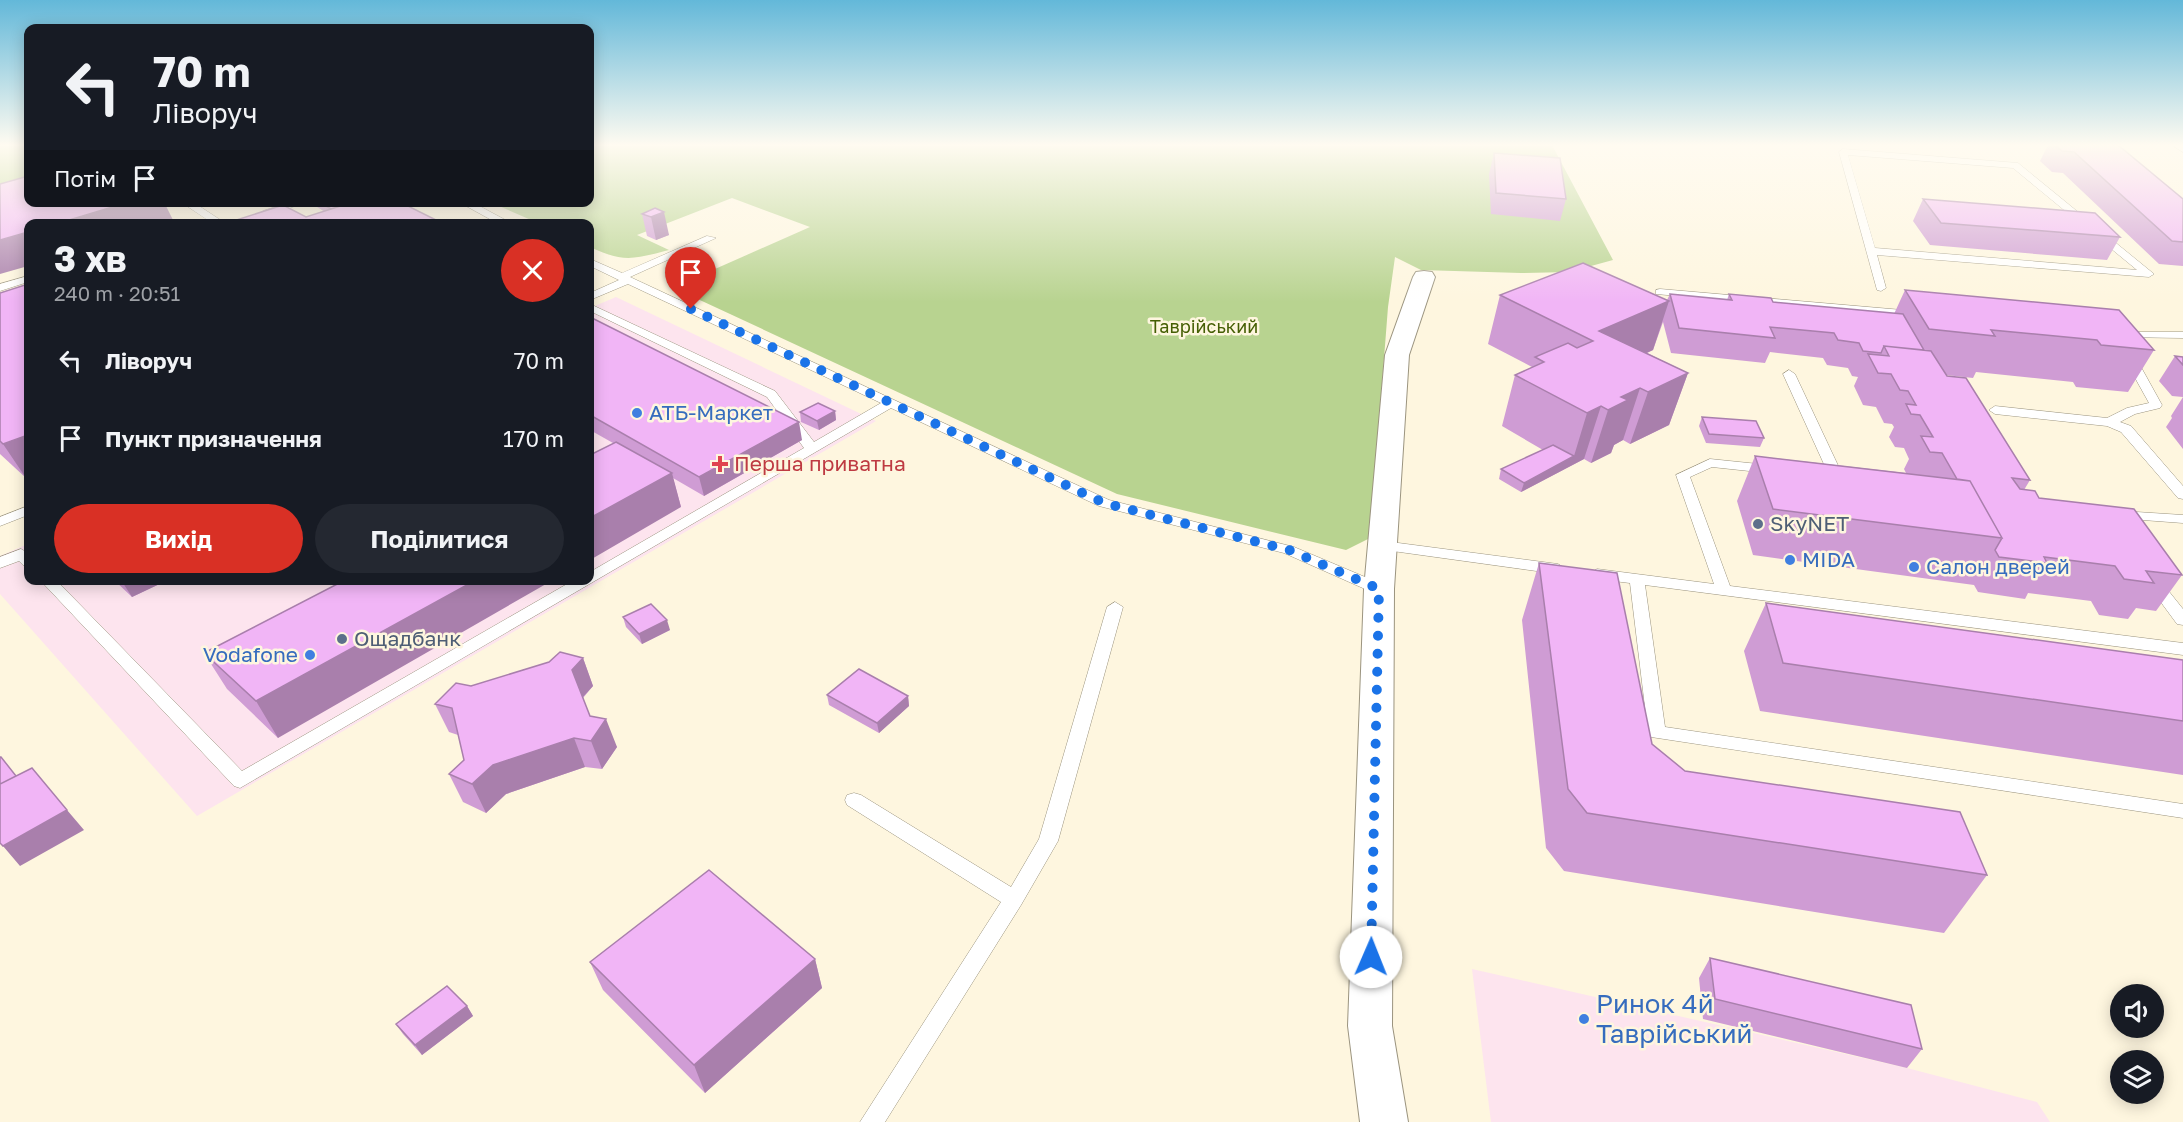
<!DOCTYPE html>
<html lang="uk">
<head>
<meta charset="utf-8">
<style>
	body { margin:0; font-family:"Golos Text",sans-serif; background:#242831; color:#f1f3f6; height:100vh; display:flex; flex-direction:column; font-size:22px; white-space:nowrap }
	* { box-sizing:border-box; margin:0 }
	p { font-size:20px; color:#9ea1a6 }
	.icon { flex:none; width:33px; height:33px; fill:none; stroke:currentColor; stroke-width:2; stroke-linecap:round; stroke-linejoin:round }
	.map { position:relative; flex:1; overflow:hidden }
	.side { position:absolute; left:24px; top:219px; width:570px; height:366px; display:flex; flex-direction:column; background:#171b24; border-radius:12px; box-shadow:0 3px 15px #0003 }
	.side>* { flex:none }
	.top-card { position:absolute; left:24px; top:24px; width:570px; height:183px; border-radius:12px; box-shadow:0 3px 15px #0003; background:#171b24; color:#f1f3f6; overflow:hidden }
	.buttons { position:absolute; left:2110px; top:984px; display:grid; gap:12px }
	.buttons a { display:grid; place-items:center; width:54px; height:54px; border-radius:50%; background:#171b24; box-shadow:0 3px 15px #0003; font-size:30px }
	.pin { position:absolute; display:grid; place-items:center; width:51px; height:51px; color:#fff; margin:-62px -26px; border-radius:50% 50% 50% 0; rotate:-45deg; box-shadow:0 0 6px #0007 }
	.pin .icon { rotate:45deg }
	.me { position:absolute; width:66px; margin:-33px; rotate:1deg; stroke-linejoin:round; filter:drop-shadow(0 0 4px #0008) }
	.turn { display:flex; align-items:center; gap:21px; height:126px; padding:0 30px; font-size:27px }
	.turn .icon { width:78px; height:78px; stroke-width:2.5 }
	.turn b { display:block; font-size:42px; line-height:51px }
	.then { display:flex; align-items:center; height:57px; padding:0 30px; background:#0003; gap:12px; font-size:22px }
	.round { display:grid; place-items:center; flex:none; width:63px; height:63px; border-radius:32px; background:#242831 }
	.head { display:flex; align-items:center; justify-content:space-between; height:102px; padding:0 30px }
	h1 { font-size:36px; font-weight:700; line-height:45px }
	.cta { display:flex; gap:12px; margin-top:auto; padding:12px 30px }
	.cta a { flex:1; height:69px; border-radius:36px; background:#d93025; color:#fff; font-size:24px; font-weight:700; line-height:69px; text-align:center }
	.cta a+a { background:#242831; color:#f1f3f6 }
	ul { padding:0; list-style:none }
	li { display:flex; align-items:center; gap:18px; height:78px; padding:0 30px }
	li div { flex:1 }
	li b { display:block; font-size:22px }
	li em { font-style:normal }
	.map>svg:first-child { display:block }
</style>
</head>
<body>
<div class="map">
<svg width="2183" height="1122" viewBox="0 0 2183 1122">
	<rect width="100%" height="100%" fill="#fef6df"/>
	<path fill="#fde4ee" d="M 616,297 L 876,421 L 197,816 L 0,594 L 0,556 L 28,544 L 28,580 L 590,580 L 590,308 Z
		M 1472,969 L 1907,1068 L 2037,1102 L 2050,1122 L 1491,1122 Z"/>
	<path fill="#b8d390" d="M 0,145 L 28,145 L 28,190 L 0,197 Z
		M 590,145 L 1552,145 L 1613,260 L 1569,272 L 1521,273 L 1421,270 L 1395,257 L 1388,307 L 1370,538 L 1346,550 L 1117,494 L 689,295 L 669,283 L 666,274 L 674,265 L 687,258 L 715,269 L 810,227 L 732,198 L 637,235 L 669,250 C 634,259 624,263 590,247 L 590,224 L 538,223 L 492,203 L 590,202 Z"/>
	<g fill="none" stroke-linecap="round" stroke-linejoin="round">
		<defs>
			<path id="service" d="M 2172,145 L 2183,145 L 2183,152 Z
				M 1843,149 L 2018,163 L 2154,274 L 2149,277 L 1877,255 L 1886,288 L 1881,291 L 1877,290 L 1839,152 ZM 1848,155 L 2013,168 L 2137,270 L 1875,248 Z
				M 181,202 L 193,202 L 222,221 L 220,224 L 205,224 L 209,221 Z
				M 291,202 L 307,202 L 269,215 L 259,224 L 247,224 L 263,211 Z
				M 459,202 L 472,202 L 513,224 L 499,224 Z
				M 707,236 L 716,238 L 630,277 L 1109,500 L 1294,547 L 1384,585 L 1387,589 L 1379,594 L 1374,593 L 1284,553 L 1099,506 L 891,408 L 240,788 L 234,786 L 40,580 L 56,580 L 242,771 L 574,580 L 590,580 L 590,572 L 804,448 L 767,397 L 590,311 L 590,304 L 775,391 L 814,442 L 881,403 L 628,284 L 590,300 L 590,293 L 619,280 L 590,266 L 590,259 L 622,273 Z
				M 28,276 L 28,282 L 0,291 L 0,284 Z
				M 1660,289 L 1914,311 L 1920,314 L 1914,317 L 1656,294 L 1656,290 Z
				M 2121,332 L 2183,332 L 2183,338 L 2117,337 L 2115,335 Z
				M 2130,354 L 2136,358 L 2162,405 L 2160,408 L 2135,414 L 2120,422 L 2131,426 L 2183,486 L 2183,499 L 2178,498 L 2121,432 L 2107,426 L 1995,414 L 1989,410 L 1995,406 L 2107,418 L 2127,408 L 2149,403 L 2124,358 Z
				M 1789,370 L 1795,374 L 1843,476 L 1841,479 L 1831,480 L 1824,476 L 1828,473 L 1783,374 Z
				M 1710,459 L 1768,465 L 1775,469 L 1768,473 L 1712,467 L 1690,477 L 1730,586 L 2183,643 L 2183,655 L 1645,585 L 1665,727 L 2183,804 L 2183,818 L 1651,737 L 1648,732 L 1630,583 L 1597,579 L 1589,574 L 1597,569 L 1714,584 L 1676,475 Z
				M 28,506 L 28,515 L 0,526 L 0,517 Z
				M 2121,511 L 2183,515 L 2183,523 L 2116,518 L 2114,515 L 2116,512 Z
				M 1383,541 L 1558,564 L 1566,569 L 1558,574 L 1378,549 L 1376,546 L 1378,543 Z
				M 21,549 L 28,553 L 28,567 L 23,565 L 19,561 L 0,568 L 0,557 Z
				M 2154,577 L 2159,579 L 2183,609 L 2183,625 L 2177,624 L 2146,582 Z
				M 1115,602 L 1123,607 L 1058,841 L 1021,905 L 885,1122 L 860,1122 L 1001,902 L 847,805 L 845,800 L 847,795 L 854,793 L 861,795 L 1011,887 L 1039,839 L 1107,607 Z"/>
			<path id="minor" d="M 1424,271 L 1432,272 L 1435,277 L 1409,355 L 1394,589 L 1392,1026 L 1408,1122 L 1360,1122 L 1348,1026 L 1364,589 L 1385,355 L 1413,277 L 1416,272 Z"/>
		</defs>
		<use href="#service" stroke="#9b947f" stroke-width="1"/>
		<use href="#minor" stroke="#9b947f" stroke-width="2"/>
		<use href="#service" fill="#fff" fill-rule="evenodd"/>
		<use href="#minor" fill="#fff" fill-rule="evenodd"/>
	</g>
	<path fill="#cf9cd4" d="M 2048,145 L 2055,145 L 2183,199 L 2183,266 L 2159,264 L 2063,173 L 2052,172 L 2040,161 Z
		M 1494,153 L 1566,199 L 1560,221 L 1491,214 L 1489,174 Z
		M 1923,199 L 2120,237 L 2107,260 L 1930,245 L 1913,221 Z
		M 313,202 L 351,202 L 444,224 L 224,224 L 306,217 L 325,212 L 314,205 Z
		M 655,208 L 669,235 L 656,240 L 647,236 L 642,214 Z
		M 1905,290 L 2154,350 L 2128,392 L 2076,387 L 2073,382 L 1976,372 L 1973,378 L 1946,375 L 2030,480 L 2024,490 L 2182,575 L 2156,611 L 2136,608 L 2128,619 L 2099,615 L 2091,601 L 2028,593 L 2025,599 L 1978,592 L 1974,585 L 1753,555 L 1737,501 L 1755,456 L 1906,473 L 1904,469 L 1909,459 L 1904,448 L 1895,447 L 1889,437 L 1894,427 L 1892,424 L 1884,423 L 1876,407 L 1863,405 L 1854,386 L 1858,377 L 1852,376 L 1848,368 L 1827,365 L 1823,358 L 1770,352 L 1765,363 L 1671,353 L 1663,322 L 1653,350 L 1647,353 L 1688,373 L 1669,425 L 1630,444 L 1623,440 L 1614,445 L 1611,453 L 1591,463 L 1584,459 L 1521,492 L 1499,479 L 1501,469 L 1543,450 L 1502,426 L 1515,375 L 1532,367 L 1488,344 L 1500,295 L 1667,300 L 1670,294 L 1727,300 L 1729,294 L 1773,302 L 1894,314 Z
		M 0,293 L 26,478 L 0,454 Z
		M 590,317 L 802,440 L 704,496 L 673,478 L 681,507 L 613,443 L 590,430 Z
		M 2175,356 L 2183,357 L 2183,397 L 2172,396 L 2159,381 Z
		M 2183,397 L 2183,449 L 2166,427 L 2172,418 L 2171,416 Z
		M 835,411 L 836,420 L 819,430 L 801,422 L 800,412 Z
		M 1702,417 L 1764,438 L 1760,447 L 1706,443 L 1699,426 Z
		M 1539,563 L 1652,744 L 1685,771 L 1987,875 L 1944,933 L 1564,871 L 1546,848 L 1522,620 Z
		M 114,580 L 168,580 L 132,597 Z
		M 345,580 L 278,738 L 227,689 L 204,653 Z
		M 1766,603 L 2183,660 L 2183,775 L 1760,711 L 1744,651 Z
		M 623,617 L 670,630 L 642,644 L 626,627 Z
		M 583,658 L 593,686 L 583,698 L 590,716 L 617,747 L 602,769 L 585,767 L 506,794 L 486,813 L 463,802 L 449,774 L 464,760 L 458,735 L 449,732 L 435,704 L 471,686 Z
		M 827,695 L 908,696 L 909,706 L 879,733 L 829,705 Z
		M 1710,958 L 1922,1049 L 1907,1068 L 1703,1019 L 1699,978 Z
		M 815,959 L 822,988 L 705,1093 L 603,990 L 590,962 Z
		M 467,1006 L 473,1016 L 422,1055 L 403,1034 L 396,1024 Z"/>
	<path fill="#a97fac" d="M 129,202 L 164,202 L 174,222 L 167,224 L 56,224 Z
		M 664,212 L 669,235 L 656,240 L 651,217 Z
		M 28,232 L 28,266 L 0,274 L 0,240 Z
		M 1669,301 L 1653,350 L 1585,381 L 1599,331 Z
		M 1688,373 L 1669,425 L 1630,444 L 1648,392 Z
		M 1640,388 L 1623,440 L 1614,445 L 1611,453 L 1591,463 L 1608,410 L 1621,397 Z
		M 1601,406 L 1584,459 L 1521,492 L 1524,483 L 1574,456 L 1587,413 Z
		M 835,411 L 836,420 L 819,430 L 817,421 Z
		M 799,422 L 802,440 L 704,496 L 699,477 Z
		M 28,435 L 28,477 L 26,478 L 3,444 Z
		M 672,473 L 681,507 L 590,560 L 590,518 Z
		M 121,580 L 168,580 L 132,597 Z
		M 476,580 L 553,580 L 278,738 L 256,701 Z
		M 667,620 L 670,630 L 642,644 L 639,634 Z
		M 583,658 L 593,686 L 582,698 L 572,670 Z
		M 908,696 L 909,706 L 879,733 L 877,723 Z
		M 606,719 L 617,747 L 602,769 L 591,741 Z
		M 574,738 L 585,767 L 506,794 L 486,813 L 472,784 L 493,765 Z
		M 67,810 L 84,830 L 20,866 L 3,846 Z
		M 815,959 L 822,988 L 705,1093 L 694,1065 Z
		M 467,1006 L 473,1016 L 422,1055 L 415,1045 Z"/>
	<path fill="#f1b5f6" stroke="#a97fac" stroke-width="1.5" d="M 2055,145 L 2118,145 L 2183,199 L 2183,242 L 2172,241 L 2074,152 L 2062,151 Z
		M 1494,153 L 1560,158 L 1566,199 L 1496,193 Z
		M 28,176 L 28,202 L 129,202 L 56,224 L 28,224 L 28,232 L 0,240 L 0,184 Z
		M 1923,199 L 2095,213 L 2120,237 L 1941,223 Z
		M 319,202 L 351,202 L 351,203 L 331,209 Z
		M 353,202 L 400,202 L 444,224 L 224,224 L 283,205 L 306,217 Z
		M 655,208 L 664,212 L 651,217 L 642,214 Z
		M 1583,263 L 1669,301 L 1599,331 L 1688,373 L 1648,392 L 1640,388 L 1621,397 L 1628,400 L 1608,410 L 1601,406 L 1587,413 L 1515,375 L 1544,362 L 1535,357 L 1568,343 L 1577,348 L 1593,341 L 1500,295 Z
		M 28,284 L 28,435 L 3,444 L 0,441 L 0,293 Z
		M 1905,290 L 2119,310 L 2154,350 L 2101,345 L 2097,340 L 1991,330 L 1995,336 L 1929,329 Z
		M 1670,294 L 1732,300 L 1729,294 L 1771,298 L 1773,302 L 1903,314 L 1924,350 L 1884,346 L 1881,353 L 1863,351 L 1859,343 L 1838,340 L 1834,333 L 1770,327 L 1775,338 L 1679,328 Z
		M 590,317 L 799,422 L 699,477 L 590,415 Z
		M 1884,346 L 1931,351 L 1947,376 L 1966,378 L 2030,480 L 2012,478 L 2020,489 L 2035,491 L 2039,498 L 2134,509 L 2182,575 L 2146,571 L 2154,583 L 2124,579 L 2115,566 L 2044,557 L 2047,563 L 1999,557 L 1995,550 L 2002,538 L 1970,481 L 1957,479 L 1942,453 L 1930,452 L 1921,436 L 1933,437 L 1920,415 L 1911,414 L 1906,404 L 1916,405 L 1908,391 L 1900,390 L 1891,374 L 1878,373 L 1868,354 L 1889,356 Z
		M 2175,356 L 2183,357 L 2183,365 Z
		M 818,403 L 835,411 L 817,421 L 800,412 Z
		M 1702,417 L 1756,421 L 1764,438 L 1709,434 Z
		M 616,442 L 672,473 L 590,518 L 590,455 Z
		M 1553,445 L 1574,456 L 1524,483 L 1501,469 Z
		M 1755,456 L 1970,481 L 2002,538 L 1773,509 Z
		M 1539,563 L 1617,573 L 1652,744 L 1685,771 L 1960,812 L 1987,875 L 1587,813 L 1568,789 Z
		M 345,580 L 476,580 L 256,701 L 204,653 Z
		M 1766,603 L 2183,660 L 2183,721 L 1783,663 Z
		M 651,604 L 667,620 L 639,634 L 623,617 Z
		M 560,652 L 583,658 L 572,670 L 590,716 L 606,719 L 591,741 L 574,738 L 493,765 L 472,784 L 449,774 L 464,760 L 452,708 L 435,704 L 456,683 L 471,686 L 549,662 Z
		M 859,669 L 908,696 L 877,723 L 827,695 Z
		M 0,757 L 1,757 L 16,776 L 0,784 Z
		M 32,768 L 67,810 L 3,846 L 0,843 L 0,784 Z
		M 709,870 L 815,959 L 694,1065 L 590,962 Z
		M 1710,958 L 1911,1005 L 1922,1049 L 1715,999 Z
		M 447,986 L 467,1006 L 415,1045 L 396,1024 Z"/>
	<linearGradient id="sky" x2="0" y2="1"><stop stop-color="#63b8d9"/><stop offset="0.48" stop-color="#fffbf1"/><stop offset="1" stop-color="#fffbf1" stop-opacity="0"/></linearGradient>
	<rect width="2183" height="302" fill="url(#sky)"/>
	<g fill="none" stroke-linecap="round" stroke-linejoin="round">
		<path stroke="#1a73e8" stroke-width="10" stroke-dasharray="0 18" d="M 691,309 L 1104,503 L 1289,550 L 1379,589 L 1371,957"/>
	</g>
	<g fill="#3f7fe0" stroke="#fef6df" stroke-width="2">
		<circle cx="637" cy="413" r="6"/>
		<circle cx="1790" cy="560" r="6"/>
		<circle cx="1914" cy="567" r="6"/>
		<circle cx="310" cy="655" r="6"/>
		<circle cx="1584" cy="1019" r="6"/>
	</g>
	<path fill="#e0444e" stroke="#fef6df" stroke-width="2" d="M717 455h6v6h6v6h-6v6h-6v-6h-6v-6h6z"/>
	<g fill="#5c6f8a" stroke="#fef6df" stroke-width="2">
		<circle cx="1758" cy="524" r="6"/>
		<circle cx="342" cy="639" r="6"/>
	</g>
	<g text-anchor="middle" stroke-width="5" stroke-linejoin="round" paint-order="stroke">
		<g font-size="18" fill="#455f04" stroke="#fef6df">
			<text x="1204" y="333">Таврійський</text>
		</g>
		<g font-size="21" fill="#366cbe" stroke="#fef6df" text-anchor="start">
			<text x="649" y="420">АТБ-Маркет</text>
			<text x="1802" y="567">MIDA</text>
			<text x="1926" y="574">Салон дверей</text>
			<text x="298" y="662" text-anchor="end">Vodafone</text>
		</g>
		<g font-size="21" fill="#be3a42" stroke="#fef6df" text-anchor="start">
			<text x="734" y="471">Перша приватна</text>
		</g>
		<g font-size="21" fill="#4e5e75" stroke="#fef6df" text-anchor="start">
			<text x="1770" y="531">SkyNET</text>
			<text x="354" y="646">Ощадбанк</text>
		</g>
		<g font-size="26" fill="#366cbe" stroke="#fef6df" text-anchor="start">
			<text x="1596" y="1013">Ринок 4й<tspan x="1596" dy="30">Таврійський</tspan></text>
		</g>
	</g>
</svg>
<div class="buttons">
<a><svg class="icon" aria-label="sound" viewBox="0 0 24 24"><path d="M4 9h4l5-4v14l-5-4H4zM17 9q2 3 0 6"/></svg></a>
<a><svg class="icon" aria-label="layers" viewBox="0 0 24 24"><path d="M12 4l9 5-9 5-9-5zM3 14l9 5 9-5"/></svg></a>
</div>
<div class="pin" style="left:691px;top:309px;background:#d93025"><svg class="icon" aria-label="arrive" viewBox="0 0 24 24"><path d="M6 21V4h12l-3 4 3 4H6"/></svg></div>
<svg class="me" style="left:1371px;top:957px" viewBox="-20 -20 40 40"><circle r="19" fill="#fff"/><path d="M0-13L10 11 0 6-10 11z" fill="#1a73e8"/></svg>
<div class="top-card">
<div class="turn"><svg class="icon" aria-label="left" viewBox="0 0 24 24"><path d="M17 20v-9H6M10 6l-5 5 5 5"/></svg><div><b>70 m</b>Ліворуч</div></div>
<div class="then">Потім<svg class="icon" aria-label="arrive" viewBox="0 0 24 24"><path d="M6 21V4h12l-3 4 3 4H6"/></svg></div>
</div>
<section class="side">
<div class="head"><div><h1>3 хв</h1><p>240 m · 20:51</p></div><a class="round" style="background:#d93025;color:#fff"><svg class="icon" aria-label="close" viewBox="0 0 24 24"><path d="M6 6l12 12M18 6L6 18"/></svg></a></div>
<ul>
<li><svg class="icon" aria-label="left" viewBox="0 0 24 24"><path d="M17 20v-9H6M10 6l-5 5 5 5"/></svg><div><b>Ліворуч</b></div><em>70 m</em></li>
<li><svg class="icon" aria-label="arrive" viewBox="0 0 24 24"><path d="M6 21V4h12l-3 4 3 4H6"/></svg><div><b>Пункт призначення</b></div><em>170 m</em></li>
</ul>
<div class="cta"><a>Вихід</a><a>Поділитися</a></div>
</section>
</div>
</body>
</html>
